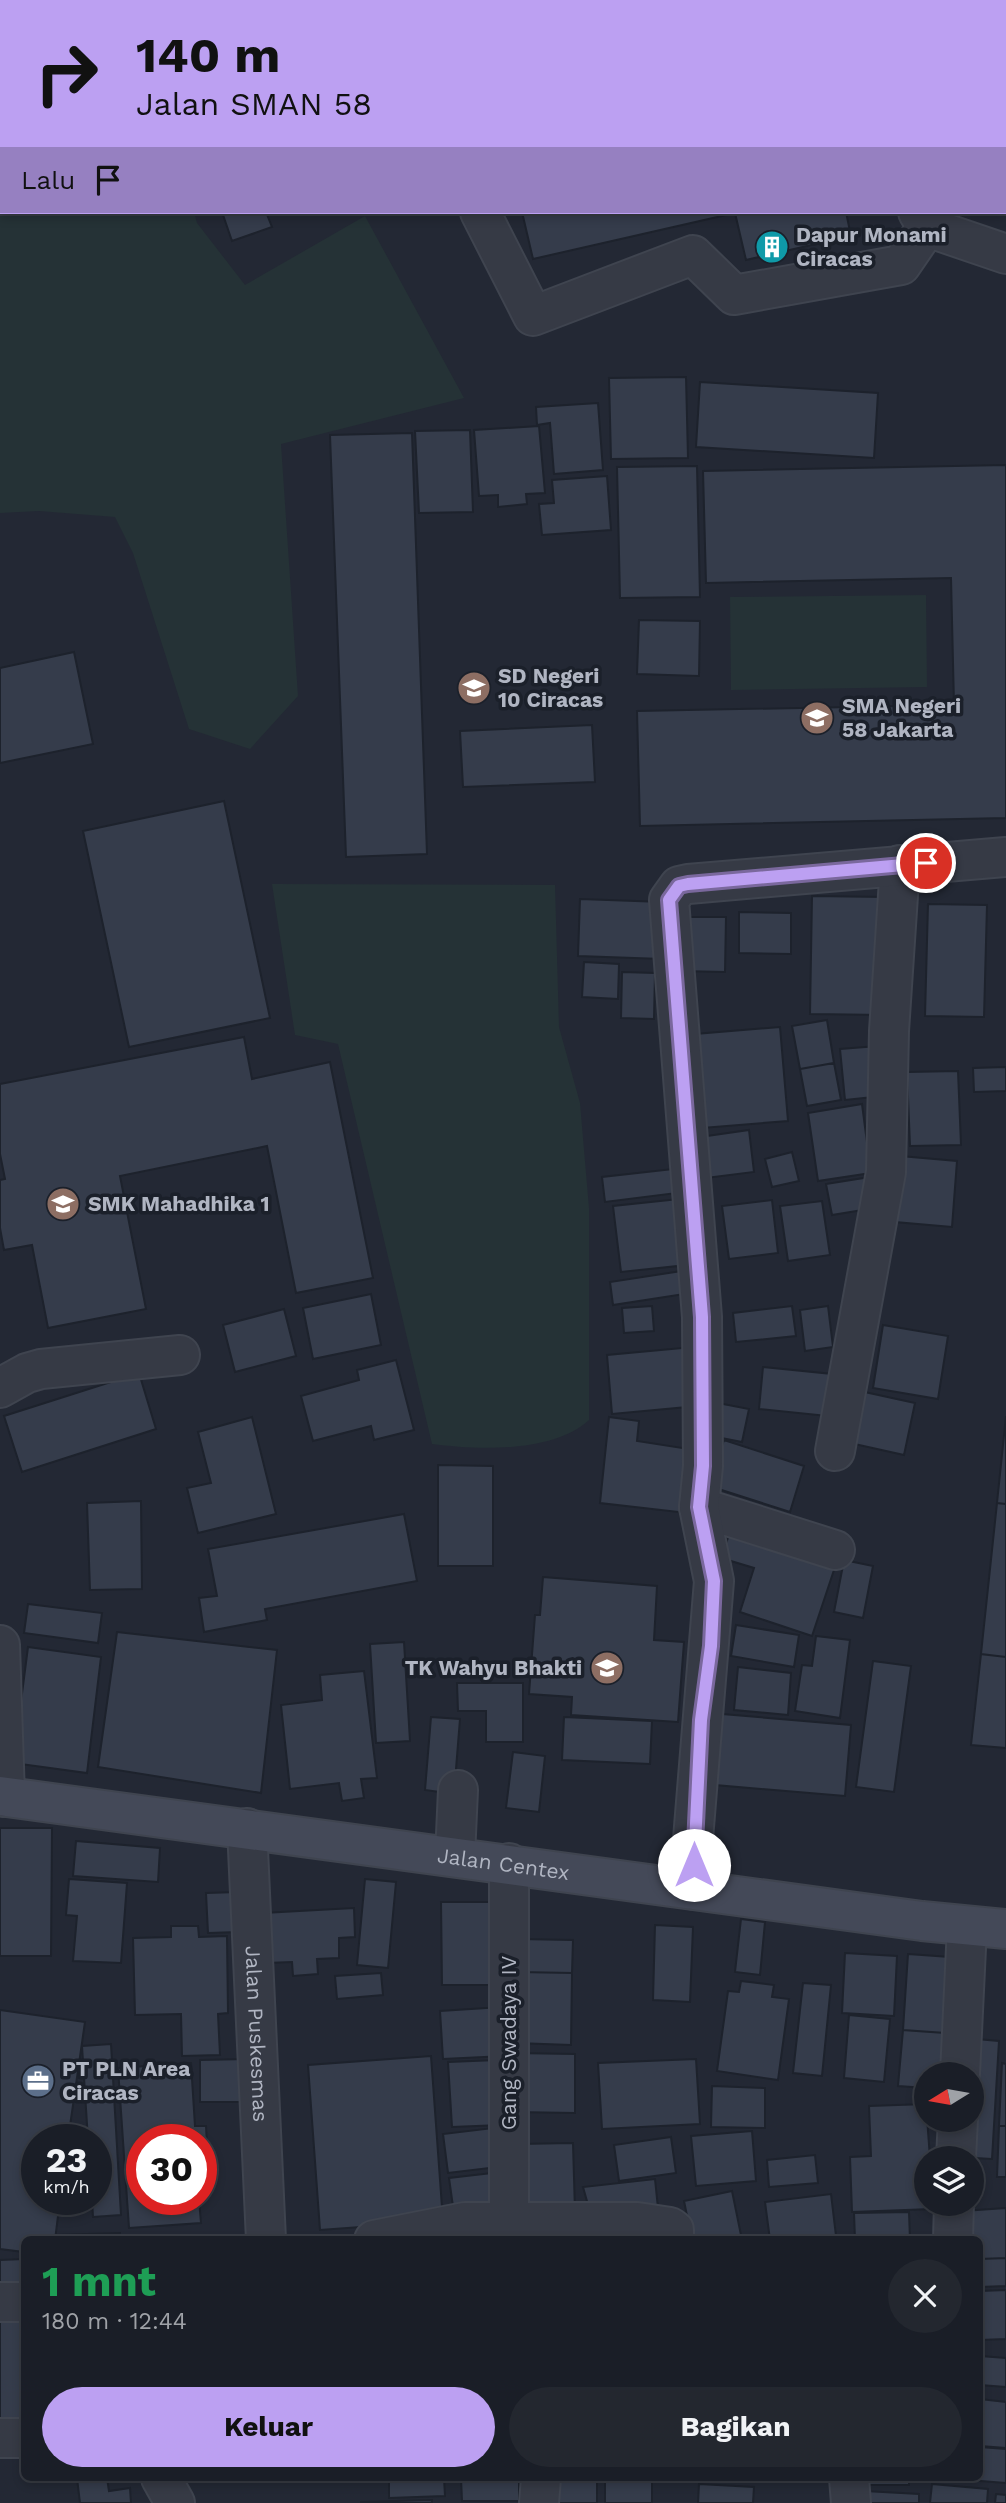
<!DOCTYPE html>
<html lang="id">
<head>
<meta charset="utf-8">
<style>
	body { margin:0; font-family:"Work Sans",sans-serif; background:#23272f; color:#f1f3f6; height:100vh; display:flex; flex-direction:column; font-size:26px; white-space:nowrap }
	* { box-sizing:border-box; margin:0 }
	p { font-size:23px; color:#9fa2a7 }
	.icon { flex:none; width:38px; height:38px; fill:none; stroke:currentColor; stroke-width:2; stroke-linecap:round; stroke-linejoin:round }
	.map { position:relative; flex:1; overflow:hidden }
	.side { position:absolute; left:21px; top:2236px; width:962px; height:245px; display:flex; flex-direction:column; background:#1a1e27; border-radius:10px; box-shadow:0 4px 10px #0003,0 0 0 2px #383c44 }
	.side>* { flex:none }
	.top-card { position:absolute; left:0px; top:0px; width:1006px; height:214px; box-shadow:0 4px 10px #0003,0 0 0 2px #383c44; background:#bca0f2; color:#111; overflow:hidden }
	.needle { width:46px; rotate:259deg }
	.controls { position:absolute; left:914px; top:2062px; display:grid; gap:14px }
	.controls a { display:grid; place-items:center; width:70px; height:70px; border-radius:50%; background:#1a1e27; box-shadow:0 4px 10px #0003,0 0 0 2px #383c44; font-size:35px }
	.speed { position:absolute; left:21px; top:2124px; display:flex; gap:14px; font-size:35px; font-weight:700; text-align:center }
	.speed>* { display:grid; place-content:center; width:91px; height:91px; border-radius:50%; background:#1a1e27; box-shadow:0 4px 10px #0003,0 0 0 2px #383c44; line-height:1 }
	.speed small { font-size:18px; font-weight:400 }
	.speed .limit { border:10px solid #d22; background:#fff; color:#111 }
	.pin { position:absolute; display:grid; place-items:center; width:60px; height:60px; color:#fff; margin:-30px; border:4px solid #fff; border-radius:50%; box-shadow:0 2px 7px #0007 }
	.me { position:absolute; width:77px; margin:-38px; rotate:0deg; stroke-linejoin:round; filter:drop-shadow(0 0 5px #0008) }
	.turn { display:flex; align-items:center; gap:24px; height:147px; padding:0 21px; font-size:32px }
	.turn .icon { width:91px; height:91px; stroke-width:2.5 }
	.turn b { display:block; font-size:49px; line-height:60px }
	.then { display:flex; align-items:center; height:66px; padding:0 21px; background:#0003; gap:14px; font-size:26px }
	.round { display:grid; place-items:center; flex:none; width:74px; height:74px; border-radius:37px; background:#23272f }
	.headline { display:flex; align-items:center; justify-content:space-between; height:119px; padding:0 21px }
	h1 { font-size:42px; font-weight:700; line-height:52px; color:#1e9e55 }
	.action { display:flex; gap:14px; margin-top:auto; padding:14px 21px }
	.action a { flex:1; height:80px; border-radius:42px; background:#bca0f2; color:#111; font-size:28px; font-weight:700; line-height:80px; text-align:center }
	.action a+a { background:#23272f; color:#f1f3f6 }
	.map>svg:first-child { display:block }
</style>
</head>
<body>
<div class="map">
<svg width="1006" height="2503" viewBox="0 0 1006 2503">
	<rect width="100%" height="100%" fill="#232834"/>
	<path fill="#253236" d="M 0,0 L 7,2 L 2,2 L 2,212 L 194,212 L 197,223 L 245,285 L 365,216 L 464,398 L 281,444 L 298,696 L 250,749 L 189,729 L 133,553 L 115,517 L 39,511 L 0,513 Z
		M 926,595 L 927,687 L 731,690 L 730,597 Z
		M 272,884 L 555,885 L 559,1027 L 580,1103 L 589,1208 L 589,1420 C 553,1453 479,1450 432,1444 L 338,1044 L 295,1035 Z"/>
	<path fill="#353c4b" stroke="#1d222c" stroke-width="2" d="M 54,0 L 101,0 L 101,2 L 54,2 Z
		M 126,0 L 183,0 L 126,2 Z
		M 191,0 L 273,0 L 273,2 L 191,2 Z
		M 694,0 L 745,0 L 745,2 L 687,2 Z
		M 911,0 L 998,0 L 999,2 L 911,2 Z
		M 1004,94 L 1006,94 L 1006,152 L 1004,146 Z
		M 222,212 L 266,212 L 272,227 L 232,241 Z
		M 522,212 L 846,212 L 851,236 L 746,260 L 735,213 L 533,259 Z
		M 686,377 L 688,458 L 611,459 L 609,378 Z
		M 700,382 L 878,393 L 874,458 L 696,447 Z
		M 598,403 L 603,470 L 554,474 L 550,423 L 537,425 L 536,407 Z
		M 539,426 L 545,493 L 526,494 L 527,504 L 498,507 L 498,495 L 479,496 L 474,430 Z
		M 470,430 L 473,512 L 419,513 L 415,431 Z
		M 412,433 L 427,854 L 346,857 L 330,435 Z
		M 1006,465 L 1006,818 L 640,826 L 637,711 L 954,705 L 951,578 L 706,583 L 703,471 Z
		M 697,466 L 700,597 L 620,598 L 617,467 Z
		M 607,476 L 611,530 L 542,535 L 539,504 L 554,503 L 552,480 Z
		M 639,620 L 700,621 L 699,676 L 637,674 Z
		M 74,652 L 93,744 L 0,763 L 0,668 Z
		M 592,725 L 595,782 L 463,787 L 460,731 Z
		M 224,801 L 270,1018 L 129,1047 L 83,831 Z
		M 812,896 L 886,897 L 884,1015 L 810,1014 Z
		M 580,899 L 663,902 L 662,959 L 578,956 Z
		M 928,904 L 987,905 L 984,1017 L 925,1016 Z
		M 739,912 L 791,913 L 791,954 L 739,953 Z
		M 681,917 L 726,917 L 725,972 L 680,971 Z
		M 584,962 L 619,964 L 618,999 L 582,997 Z
		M 622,972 L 655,973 L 654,1019 L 621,1018 Z
		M 827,1020 L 834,1063 L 800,1069 L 792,1026 Z
		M 780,1027 L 788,1121 L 702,1128 L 695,1034 Z
		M 244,1037 L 252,1079 L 330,1062 L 373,1278 L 296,1293 L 267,1146 L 120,1176 L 146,1309 L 48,1328 L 32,1245 L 4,1250 L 0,1228 L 0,1180 L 5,1179 L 0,1154 L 0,1084 Z
		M 878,1046 L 883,1096 L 845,1100 L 840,1049 Z
		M 834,1063 L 841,1100 L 807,1106 L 800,1069 Z
		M 1006,1067 L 1006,1091 L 974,1092 L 973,1068 Z
		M 958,1071 L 961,1145 L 910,1146 L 907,1072 Z
		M 862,1104 L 871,1173 L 818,1181 L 808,1113 Z
		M 749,1130 L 754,1172 L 706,1178 L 700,1137 Z
		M 792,1152 L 799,1181 L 772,1187 L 765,1159 Z
		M 900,1156 L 957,1161 L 952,1227 L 895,1222 Z
		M 682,1168 L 685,1192 L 605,1202 L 602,1177 Z
		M 870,1177 L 875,1208 L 832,1215 L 826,1184 Z
		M 679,1199 L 687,1265 L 621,1272 L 613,1206 Z
		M 772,1200 L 778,1253 L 729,1259 L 722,1206 Z
		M 822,1201 L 830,1255 L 788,1261 L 780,1206 Z
		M 688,1270 L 691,1293 L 613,1305 L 610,1282 Z
		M 371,1294 L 381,1345 L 313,1359 L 303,1308 Z
		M 652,1306 L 654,1331 L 624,1333 L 622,1308 Z
		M 792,1306 L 796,1336 L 736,1342 L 733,1313 Z
		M 828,1306 L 833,1347 L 805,1351 L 800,1310 Z
		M 284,1309 L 296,1356 L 235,1372 L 223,1325 Z
		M 883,1325 L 948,1336 L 938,1399 L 873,1388 Z
		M 693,1347 L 698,1406 L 612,1414 L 607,1355 Z
		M 396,1360 L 414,1430 L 374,1440 L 371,1426 L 313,1441 L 301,1396 L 359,1380 L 357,1370 Z
		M 763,1367 L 842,1375 L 837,1417 L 759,1409 Z
		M 139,1373 L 156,1429 L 22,1472 L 4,1416 Z
		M 860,1391 L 915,1403 L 904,1455 L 850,1443 Z
		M 718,1403 L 749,1409 L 742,1442 L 711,1436 Z
		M 1006,1416 L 1006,1504 L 997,1503 Z
		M 252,1417 L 276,1514 L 198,1533 L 187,1488 L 211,1483 L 198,1432 Z
		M 609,1417 L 639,1421 L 637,1441 L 689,1449 L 687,1513 L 600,1503 Z
		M 724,1440 L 804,1466 L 790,1512 L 709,1486 Z
		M 438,1465 L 493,1466 L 493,1566 L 438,1566 Z
		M 141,1501 L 142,1589 L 90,1590 L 87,1503 Z
		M 997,1503 L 1006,1504 L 1006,1657 L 981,1654 Z
		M 404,1514 L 417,1581 L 265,1609 L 267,1620 L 204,1632 L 199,1598 L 217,1596 L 208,1549 Z
		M 732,1526 L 837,1561 L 812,1636 L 740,1612 L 754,1568 L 721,1558 Z
		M 844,1560 L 873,1566 L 863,1618 L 834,1612 Z
		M 543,1577 L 657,1586 L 654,1640 L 684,1642 L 678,1722 L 571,1715 L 572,1697 L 529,1694 L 535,1615 L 540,1615 Z
		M 28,1604 L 102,1613 L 98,1643 L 24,1633 Z
		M 736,1625 L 799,1635 L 794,1667 L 731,1656 Z
		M 117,1632 L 277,1650 L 261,1793 L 98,1767 Z
		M 816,1636 L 850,1640 L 840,1718 L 795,1711 L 802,1665 L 812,1666 Z
		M 404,1642 L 410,1741 L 376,1743 L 370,1644 Z
		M 28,1647 L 101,1657 L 87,1773 L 13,1763 Z
		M 981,1654 L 1006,1657 L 1006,1748 L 971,1745 Z
		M 873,1661 L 911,1666 L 894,1792 L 856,1787 Z
		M 738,1667 L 791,1673 L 788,1715 L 734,1710 Z
		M 364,1671 L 377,1778 L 361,1779 L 364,1798 L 342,1801 L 339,1783 L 290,1789 L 281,1705 L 322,1700 L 320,1675 Z
		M 457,1683 L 523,1683 L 523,1742 L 486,1742 L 486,1711 L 458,1711 Z
		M 722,1714 L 851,1725 L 845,1796 L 715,1785 Z
		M 431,1717 L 460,1719 L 454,1794 L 425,1790 Z
		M 564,1717 L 652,1721 L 650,1764 L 562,1760 Z
		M 513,1752 L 545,1756 L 539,1812 L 506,1808 Z
		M 0,1828 L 52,1828 L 51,1956 L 0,1956 Z
		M 76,1841 L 160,1848 L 158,1882 L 73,1876 Z
		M 69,1879 L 127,1883 L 121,1963 L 73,1961 L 77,1916 L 66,1915 Z
		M 365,1879 L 396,1882 L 388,1968 L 357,1965 Z
		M 238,1892 L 239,1932 L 208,1933 L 206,1893 Z
		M 441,1902 L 498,1902 L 498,1985 L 442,1985 Z
		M 354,1908 L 355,1937 L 339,1938 L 339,1958 L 317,1959 L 318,1974 L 293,1976 L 292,1962 L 266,1963 L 263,1913 Z
		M 741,1919 L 765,1922 L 760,1975 L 735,1972 Z
		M 655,1925 L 693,1927 L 690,2002 L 653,2000 Z
		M 171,1926 L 198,1926 L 199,1937 L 227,1936 L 228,2013 L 218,2014 L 220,2055 L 182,2056 L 181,2014 L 135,2015 L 133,1938 L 171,1937 Z
		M 518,1939 L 573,1940 L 572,1973 L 518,1972 Z
		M 845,1953 L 897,1956 L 894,2016 L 842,2013 Z
		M 908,1954 L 964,1958 L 959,2034 L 903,2030 Z
		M 518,1972 L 572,1973 L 571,2045 L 516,2043 Z
		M 381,1973 L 383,1995 L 337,1999 L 335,1976 Z
		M 741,1981 L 774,1985 L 772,1997 L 789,1999 L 778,2080 L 717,2071 L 728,1991 L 739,1992 Z
		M 803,1983 L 831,1985 L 822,2076 L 793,2073 Z
		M 502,2007 L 505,2056 L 443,2059 L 440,2011 Z
		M 0,2010 L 85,2022 L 68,2140 L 37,2140 L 37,2200 L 60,2200 L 55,2240 L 24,2240 L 24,2252 L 0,2249 Z
		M 849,2015 L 890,2019 L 884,2082 L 844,2078 Z
		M 903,2030 L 959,2034 L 956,2074 L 926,2074 L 926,2088 L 898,2086 Z
		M 965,2038 L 999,2041 L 992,2159 L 957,2157 L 971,2119 L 971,2074 Z
		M 111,2044 L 121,2215 L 93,2217 L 92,2200 L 96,2200 L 96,2140 L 88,2140 L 82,2046 Z
		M 513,2053 L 575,2054 L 575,2113 L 513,2112 Z
		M 431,2056 L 443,2221 L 320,2230 L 308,2065 Z
		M 247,2059 L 247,2102 L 200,2102 L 200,2060 Z
		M 696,2059 L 700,2124 L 602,2129 L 598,2063 Z
		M 497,2060 L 501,2125 L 452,2127 L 448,2062 Z
		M 191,2063 L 195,2126 L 206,2126 L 208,2162 L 201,2162 L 201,2140 L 142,2140 L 142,2200 L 199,2200 L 201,2223 L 129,2228 L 118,2068 Z
		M 1002,2063 L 1006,2064 L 1006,2126 L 999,2126 Z
		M 712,2086 L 765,2088 L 765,2128 L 711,2127 Z
		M 926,2104 L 930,2158 L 926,2158 L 926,2203 L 932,2203 L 932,2209 L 852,2212 L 850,2157 L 871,2156 L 869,2106 Z
		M 999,2126 L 1006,2126 L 1006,2177 L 997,2177 Z
		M 493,2128 L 498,2167 L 448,2173 L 443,2134 Z
		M 752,2131 L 756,2181 L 696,2186 L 691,2136 Z
		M 671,2137 L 676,2173 L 619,2181 L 614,2145 Z
		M 573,2143 L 575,2212 L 518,2214 L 517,2144 Z
		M 815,2155 L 818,2183 L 769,2187 L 767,2160 Z
		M 492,2173 L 496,2208 L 454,2214 L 449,2178 Z
		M 655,2179 L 659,2218 L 592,2219 L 583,2187 Z
		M 732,2191 L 742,2240 L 692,2240 L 684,2201 Z
		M 831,2194 L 836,2236 L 770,2240 L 765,2202 Z
		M 1006,2208 L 1006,2258 L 980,2259 L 980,2240 L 965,2240 L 963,2211 Z
		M 909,2212 L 910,2240 L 855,2240 L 854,2213 Z
		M 120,2233 L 120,2240 L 56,2240 L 55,2235 Z
		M 1006,2258 L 1006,2286 L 980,2287 L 980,2259 Z
		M 24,2259 L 24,2289 L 0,2290 L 0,2260 Z
		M 1006,2290 L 1006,2339 L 980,2340 L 980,2291 Z
		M 24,2310 L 24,2430 L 0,2435 L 0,2315 Z
		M 980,2356 L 1006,2358 L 1006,2387 L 980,2385 Z
		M 980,2399 L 1006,2402 L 1006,2448 L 980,2446 Z
		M 980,2447 L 1006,2449 L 1006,2483 L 955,2479 L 980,2478 Z
		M 77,2478 L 107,2478 L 109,2491 L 130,2488 L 131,2503 L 80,2503 Z
		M 389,2478 L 444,2478 L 445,2496 L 389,2498 Z
		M 461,2478 L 519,2478 L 519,2501 L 462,2501 Z
		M 558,2478 L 597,2478 L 597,2503 L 557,2503 Z
		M 605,2478 L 652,2478 L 652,2503 L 605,2503 Z
		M 852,2478 L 909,2478 L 909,2485 L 852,2485 Z
		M 699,2484 L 754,2487 L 753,2503 L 698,2503 Z
		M 932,2484 L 988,2489 L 987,2503 L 930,2503 Z
		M 865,2491 L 919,2494 L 919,2503 L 864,2503 Z
		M 996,2494 L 1006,2495 L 1006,2503 L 995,2503 Z
		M 432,2500 L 432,2503 L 361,2503 L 361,2502 Z"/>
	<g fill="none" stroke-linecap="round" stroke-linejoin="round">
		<defs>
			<g id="street">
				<path d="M 823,0 L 825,2"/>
				<path d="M 333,2 L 334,0"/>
				<path d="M 486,2 L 490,0"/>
				<path d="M 480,212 L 533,316 L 693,255 L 734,295 L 901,265 L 927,227"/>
				<path d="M 918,212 L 927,227 L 1006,254"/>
				<path d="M 0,1388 L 27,1373 L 41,1369 L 180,1355"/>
				<path d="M 835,1451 L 886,1172 L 889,1031 L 900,865"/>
				<path d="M 699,1507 L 835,1550"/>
				<path d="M 0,1645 L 5,1797"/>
				<path id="s1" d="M 247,1828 L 266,2240"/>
				<path d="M 455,1856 L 458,1790"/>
				<path d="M 694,1890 L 693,1839 L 714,1581 L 699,1507 L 703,1466 L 702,1317 L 669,900 L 679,886 L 688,884 L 1006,857"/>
				<path d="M 960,2074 L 967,1927"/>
				<path d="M 956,2158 L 958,2119"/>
				<path d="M 509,2224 L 509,1863"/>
				<path d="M 374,2240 L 465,2222 L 637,2222 L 670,2227 L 674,2230 L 674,2240"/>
				<path d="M 953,2240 L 954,2203"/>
				<path d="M 0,2302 L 24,2302"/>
				<path d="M 0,2438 L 24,2438"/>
				<path d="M 161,2478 L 175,2503"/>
				<path d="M 849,2478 L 851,2503"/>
				<path d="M 539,2503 L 541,2478"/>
			</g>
			<g id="secondary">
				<path id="s2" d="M 0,1796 L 922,1921 L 1006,1929"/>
			</g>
		</defs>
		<use href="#street" stroke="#3f444f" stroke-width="42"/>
		<use href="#secondary" stroke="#3f444f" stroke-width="42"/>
		<use href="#street" stroke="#363a45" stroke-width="38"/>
		<use href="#secondary" stroke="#444958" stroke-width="38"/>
	</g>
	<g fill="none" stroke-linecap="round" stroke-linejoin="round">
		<defs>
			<path id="route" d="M 694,1865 L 701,1720 L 711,1646 L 714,1581 L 699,1507 L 703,1466 L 702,1317 L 669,900 L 679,886 L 688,884 L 926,863"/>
		</defs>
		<use href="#route" stroke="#7a689d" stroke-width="18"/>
		<use href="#route" stroke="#bca0f2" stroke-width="12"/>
	</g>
	<defs>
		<symbol id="building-disc" viewBox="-11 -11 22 22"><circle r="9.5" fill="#0f9aa8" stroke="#1b202a"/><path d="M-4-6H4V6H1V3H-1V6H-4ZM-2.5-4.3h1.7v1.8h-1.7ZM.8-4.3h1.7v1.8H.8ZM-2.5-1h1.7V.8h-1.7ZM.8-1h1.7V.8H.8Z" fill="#fff"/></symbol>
		<symbol id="school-disc" viewBox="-11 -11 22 22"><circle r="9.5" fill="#8d6e63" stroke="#1b202a"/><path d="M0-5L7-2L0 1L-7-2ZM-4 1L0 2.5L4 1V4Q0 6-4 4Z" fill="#fff"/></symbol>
		<symbol id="office-disc" viewBox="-11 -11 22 22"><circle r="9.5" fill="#5c6f8a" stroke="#1b202a"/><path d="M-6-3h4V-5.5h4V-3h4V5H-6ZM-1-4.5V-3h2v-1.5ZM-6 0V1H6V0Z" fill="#fff"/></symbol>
	</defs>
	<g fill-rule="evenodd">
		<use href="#building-disc" x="753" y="228" width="38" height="38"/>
		<use href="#school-disc" x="455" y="669" width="38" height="38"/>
		<use href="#school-disc" x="798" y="699" width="38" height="38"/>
		<use href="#school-disc" x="44" y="1185" width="38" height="38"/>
		<use href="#school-disc" x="588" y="1649" width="38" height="38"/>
		<use href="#office-disc" x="19" y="2062" width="38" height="38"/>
	</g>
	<g text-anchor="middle" stroke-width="7" stroke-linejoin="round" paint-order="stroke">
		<g font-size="21" font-weight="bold" fill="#b0b5c2" stroke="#1b202a" text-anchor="start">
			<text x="796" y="242">Dapur Monami<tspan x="796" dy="24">Ciracas</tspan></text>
			<text x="498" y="683">SD Negeri<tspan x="498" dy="24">10 Ciracas</tspan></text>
			<text x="842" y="713">SMA Negeri<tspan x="842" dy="24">58 Jakarta</tspan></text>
			<text x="88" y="1211">SMK Mahadhika 1</text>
			<text x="582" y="1675" text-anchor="end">TK Wahyu Bhakti</text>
			<text x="62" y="2076">PT PLN Area<tspan x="62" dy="24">Ciracas</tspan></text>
		</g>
		<g font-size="21" fill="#b0b5c2" stroke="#1b202a">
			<text dy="7" stroke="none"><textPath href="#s2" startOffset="508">Jalan Centex</textPath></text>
			<text dy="7" stroke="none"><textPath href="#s1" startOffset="206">Jalan Puskesmas</textPath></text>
			<text transform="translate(509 2043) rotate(-90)" y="7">Gang Swadaya IV</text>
		</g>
	</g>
</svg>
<div class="controls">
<a><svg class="needle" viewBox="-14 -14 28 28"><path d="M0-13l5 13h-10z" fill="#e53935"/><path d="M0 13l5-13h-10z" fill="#9fa2a7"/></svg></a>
<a><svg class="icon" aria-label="layers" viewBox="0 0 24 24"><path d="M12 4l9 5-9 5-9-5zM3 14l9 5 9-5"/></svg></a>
</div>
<div class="speed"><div>23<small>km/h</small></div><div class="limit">30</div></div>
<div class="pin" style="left:926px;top:863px;background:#d93025"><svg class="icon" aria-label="arrive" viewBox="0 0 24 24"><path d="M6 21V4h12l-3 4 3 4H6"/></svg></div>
<svg class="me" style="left:694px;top:1865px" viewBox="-20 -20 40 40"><circle r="19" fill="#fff"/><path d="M0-13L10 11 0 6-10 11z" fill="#bca0f2"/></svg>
<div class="top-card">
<div class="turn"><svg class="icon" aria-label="right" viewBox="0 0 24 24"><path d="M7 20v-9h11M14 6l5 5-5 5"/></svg><div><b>140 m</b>Jalan SMAN 58</div></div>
<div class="then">Lalu<svg class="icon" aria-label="arrive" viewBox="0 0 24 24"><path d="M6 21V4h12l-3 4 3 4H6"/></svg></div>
</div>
<section class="side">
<div class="headline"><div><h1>1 mnt</h1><p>180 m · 12:44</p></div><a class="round"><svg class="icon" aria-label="close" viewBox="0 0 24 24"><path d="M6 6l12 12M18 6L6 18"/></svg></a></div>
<div class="action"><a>Keluar</a><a>Bagikan</a></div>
</section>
</div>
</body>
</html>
